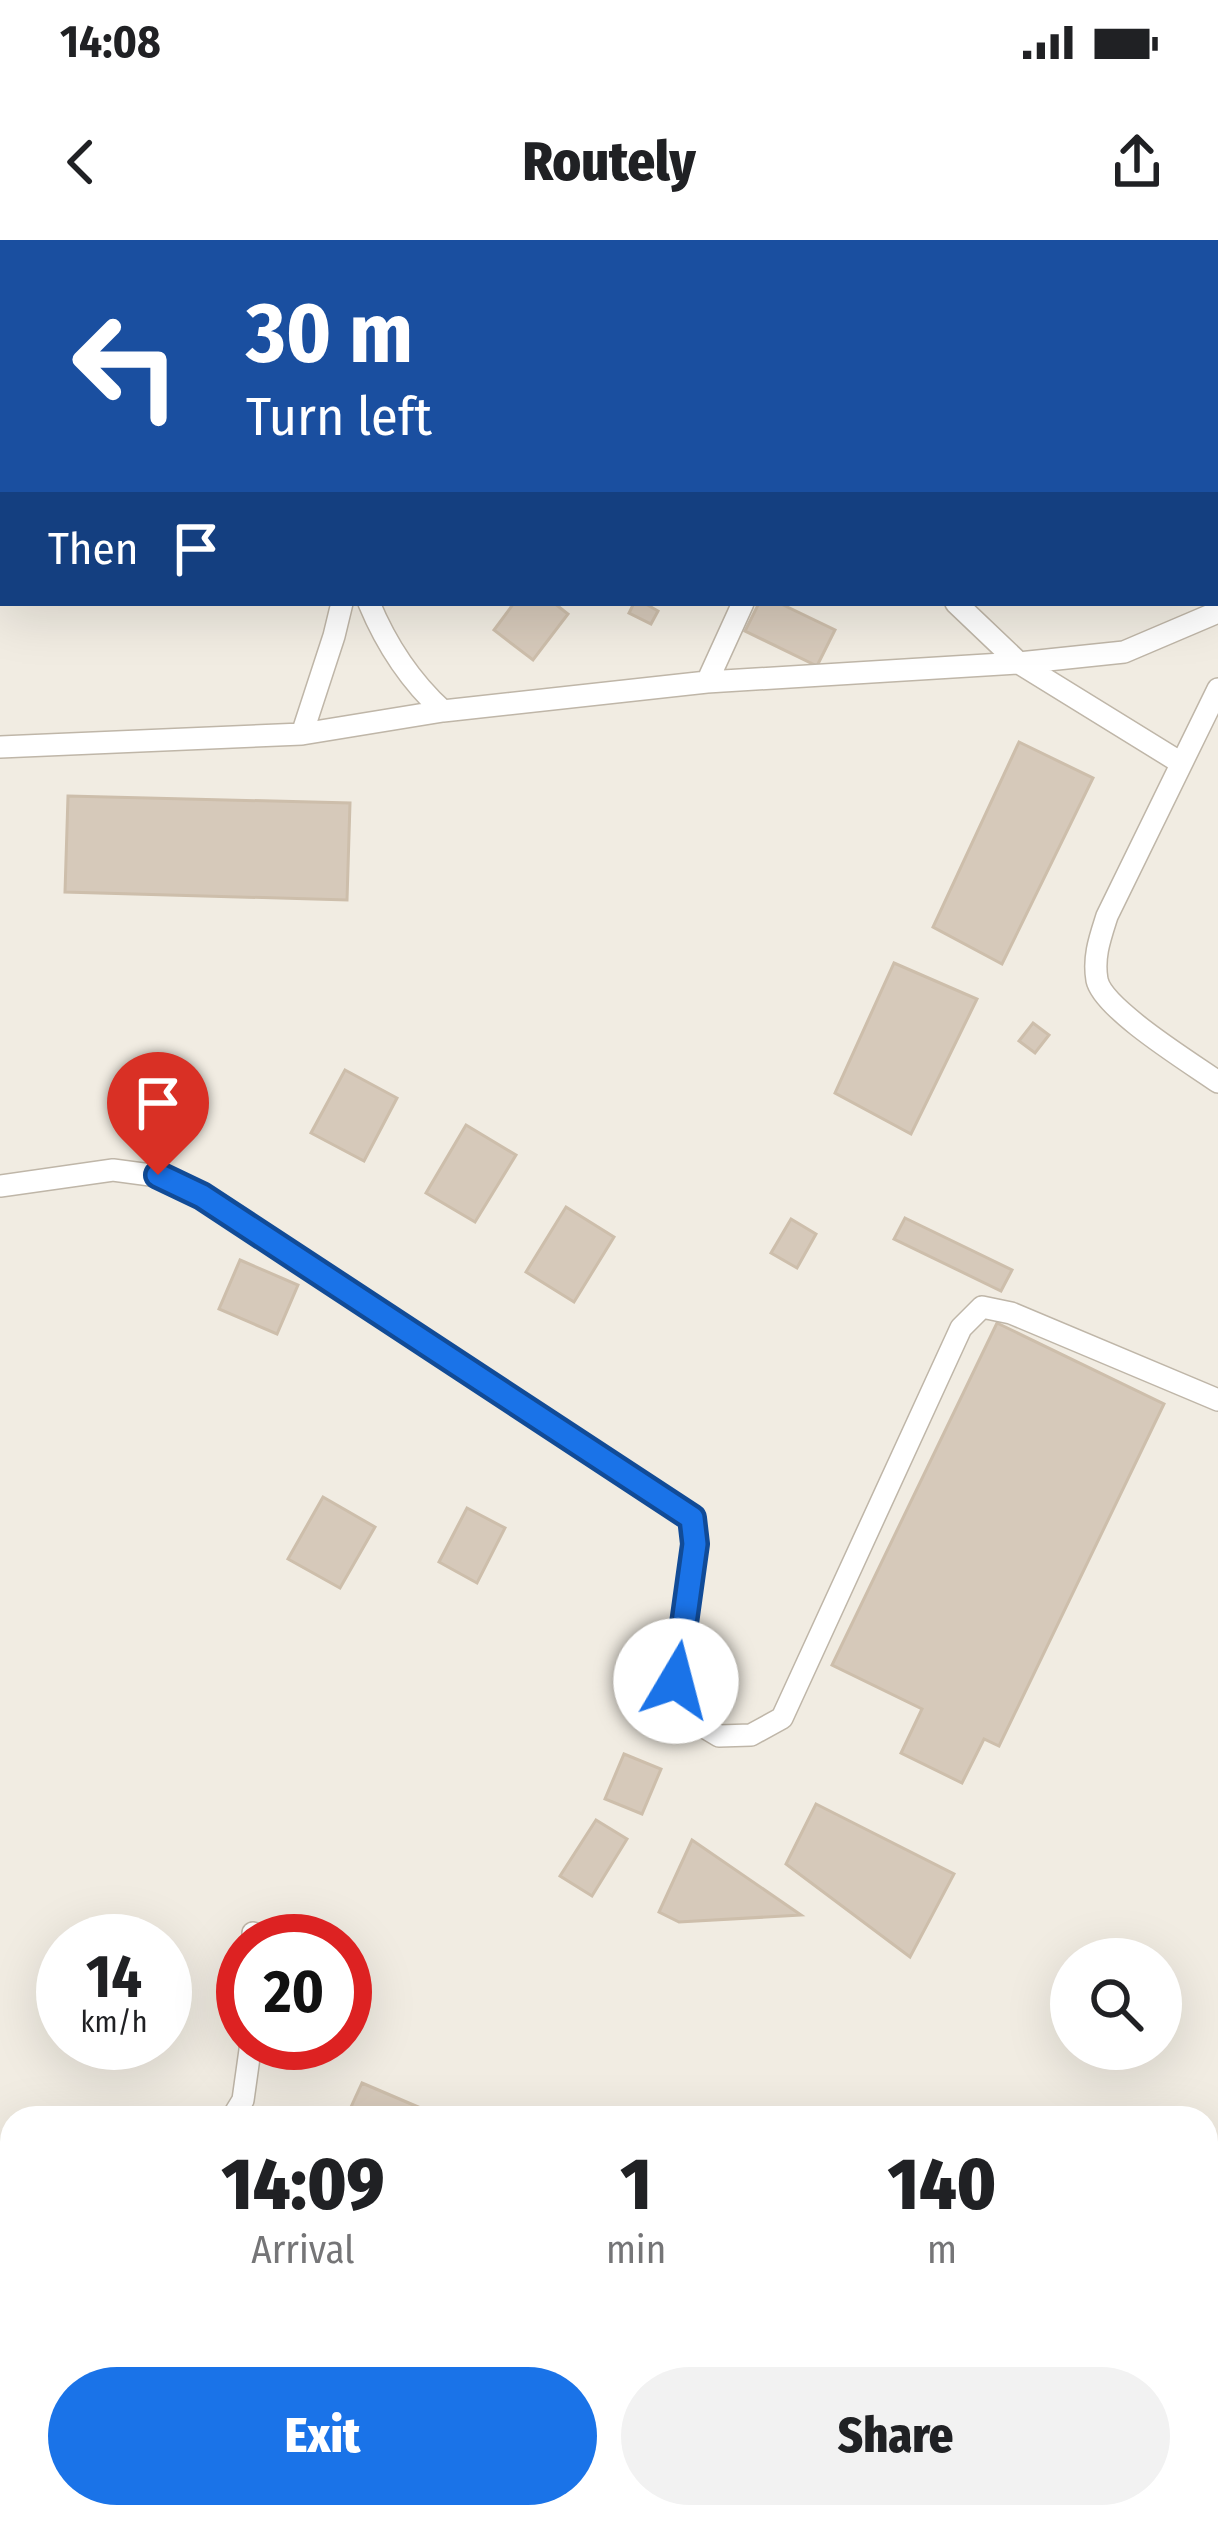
<!DOCTYPE html>
<html lang="en">
<head>
<meta charset="utf-8">
<style>
	body { margin:0; font-family:"Fira Sans Condensed",sans-serif; background:#f2f2f2; color:#202124; height:100vh; display:flex; flex-direction:column; font-size:45px; white-space:nowrap }
	* { box-sizing:border-box; margin:0 }
	p { font-size:39px; color:#757577 }
	.icon { flex:none; width:66px; height:66px; fill:none; stroke:currentColor; stroke-width:2; stroke-linecap:round; stroke-linejoin:round }
	.map { position:relative; flex:1; overflow:hidden }
	.details { position:absolute; left:0px; top:1866px; width:1218px; height:423px; display:flex; flex-direction:column; background:#fff; border-radius:36px 36px 0 0; box-shadow:0 12px 48px #0002 }
	.details>* { flex:none }
	.top-card { position:absolute; left:0px; top:0px; width:1218px; height:366px; box-shadow:0 12px 48px #0002; background:#1a4fa0; color:#fff; overflow:hidden }
	.controls { position:absolute; left:1050px; top:1698px; display:grid; gap:24px }
	.controls a { display:grid; place-items:center; width:132px; height:132px; border-radius:50%; background:#fff; box-shadow:0 12px 48px #0002; font-size:60px }
	.speed { position:absolute; left:36px; top:1674px; display:flex; gap:24px; font-size:60px; font-weight:700; text-align:center }
	.speed>* { display:grid; place-content:center; width:156px; height:156px; border-radius:50%; background:#fff; box-shadow:0 12px 48px #0002; line-height:1 }
	.speed small { font-size:30px; font-weight:400 }
	.speed .limit { border:18px solid #d22; background:#fff; color:#111 }
	.pin { position:absolute; display:grid; place-items:center; width:102px; height:102px; color:#fff; margin:-123px -51px; border-radius:50% 50% 50% 0; rotate:-45deg; box-shadow:0 0 12px #0007 }
	.pin .icon { rotate:45deg }
	.me { position:absolute; width:132px; margin:-66px; rotate:8deg; stroke-linejoin:round; filter:drop-shadow(0 0 9px #0008) }
	.turn { display:flex; align-items:center; gap:42px; height:252px; padding:0 48px; font-size:54px }
	.turn .icon { width:156px; height:156px; stroke-width:2.5 }
	.turn b { display:block; font-size:84px; line-height:102px }
	.then { display:flex; align-items:center; height:114px; padding:0 48px; background:#0003; gap:24px; font-size:45px }
	.eta { display:flex; justify-content:space-evenly; align-items:center; height:204px; text-align:center }
	.eta b { font-size:72px; font-weight:800; line-height:84px }
	.primary-button { display:flex; gap:24px; margin-top:auto; padding:24px 48px }
	.primary-button a { flex:1; height:138px; border-radius:72px; background:#1a73e8; color:#fff; font-size:48px; font-weight:800; line-height:138px; text-align:center }
	.primary-button a+a { background:#f2f2f2; color:#202124 }
	.status { display:flex; justify-content:space-between; align-items:center; height:84px; padding:0 60px; background:#fff; direction:ltr }
	.status svg { height:33px; fill:currentColor }
	header { display:flex; justify-content:space-between; align-items:center; height:156px; padding:0 48px; background:#fff; font-size:54px; font-weight:800 }
	.map>svg:first-child { display:block }
</style>
</head>
<body>
<div class="status"><b>14:08</b><svg viewBox="0 0 49 12"><path d="M0 12V9h3v3zM5 12V6h3v6zM10 12V3h3v9zM15 12V0h3v12zM26 1h20v11H26zM47 4h2v5h-2z"/></svg></div>
<header><svg class="icon" aria-label="back" viewBox="0 0 24 24"><path d="M15 5l-7 7 7 7"/></svg>Routely<svg class="icon" aria-label="share" viewBox="0 0 24 24"><path d="M12 15V3M7 8l5-5 5 5M5 13v7h14v-7"/></svg></header>
<div class="map">
<svg width="1218" height="2287" viewBox="0 0 1218 2287">
	<rect width="100%" height="100%" fill="#f1ece2"/>
	<path fill="#d6c9ba" stroke="#cdbeab" stroke-width="3" d="M 333,0 L 425,0 L 423,3 L 340,3 Z
		M 778,0 L 833,0 L 840,3 L 776,3 Z
		M 1218,86 L 1218,290 L 1215,289 L 1215,93 Z
		M 514,363 L 554,363 L 568,374 L 533,420 L 494,390 Z
		M 634,363 L 644,363 L 658,371 L 651,384 L 629,373 Z
		M 759,363 L 779,363 L 835,390 L 817,426 L 745,391 Z
		M 1019,502 L 1093,538 L 1002,724 L 933,687 Z
		M 68,556 L 350,563 L 347,660 L 65,652 Z
		M 894,723 L 977,759 L 911,894 L 835,853 Z
		M 1033,783 L 1049,795 L 1035,813 L 1019,801 Z
		M 345,830 L 397,858 L 364,921 L 311,893 Z
		M 466,885 L 516,915 L 475,982 L 426,953 Z
		M 566,967 L 614,997 L 574,1062 L 526,1032 Z
		M 905,978 L 1012,1030 L 1001,1051 L 894,999 Z
		M 791,979 L 816,994 L 797,1028 L 771,1013 Z
		M 240,1020 L 298,1045 L 277,1094 L 219,1069 Z
		M 997,1083 L 1164,1164 L 999,1506 L 984,1499 L 962,1543 L 901,1513 L 922,1469 L 832,1425 Z
		M 323,1257 L 375,1287 L 340,1348 L 288,1319 Z
		M 467,1268 L 505,1288 L 477,1343 L 439,1322 Z
		M 624,1514 L 661,1529 L 642,1574 L 605,1559 Z
		M 816,1564 L 954,1634 L 910,1717 L 786,1624 Z
		M 596,1580 L 627,1599 L 592,1656 L 560,1636 Z
		M 692,1600 L 801,1675 L 679,1682 L 659,1672 Z
		M 362,1843 L 444,1878 L 346,1878 Z"/>
	<g fill="none" stroke-linecap="round" stroke-linejoin="round">
		<defs>
			<path id="service" d="M 46,0 L 50,3
				M 242,0 L 243,3
				M 1052,0 L 1059,3
				M 69,3 L 71,0
				M 495,3 L 497,0
				M 994,3 L 996,0
				M 3,141 L 3,169
				M 0,297 L 3,284
				M 369,363 C 386,404 410,441 443,471
				M 956,363 L 1019,423 L 1181,523
				M 707,442 L 743,363
				M 1218,449 L 1107,676 C 1100,698 1093,717 1097,740 C 1103,769 1191,823 1218,842
				M 302,494 L 334,396 L 342,363
				M 0,507 L 302,494 L 443,471 L 707,442 L 1019,423 L 1124,412 L 1218,372
				M 0,946 L 113,930 L 158,936 L 202,956 L 692,1278 L 695,1304 L 676,1441 L 694,1481 L 719,1496 L 751,1495 L 782,1478 L 961,1088 L 982,1067 L 1011,1073 L 1218,1160
				M 253,1693 L 253,1701
				M 232,1878 L 243,1860 L 251,1803
				M 0,2230 L 12,2204"/>
		</defs>
		<use href="#service" stroke="#bfb6a8" stroke-width="24"/>
		<use href="#service" stroke="#fff" stroke-width="21"/>
	</g>
	<g fill="none" stroke-linecap="round" stroke-linejoin="round">
		<defs>
			<path id="route" d="M 158,935 L 202,956 L 692,1278 L 695,1304 L 676,1441"/>
		</defs>
		<use href="#route" stroke="#114b97" stroke-width="30"/>
		<use href="#route" stroke="#1a73e8" stroke-width="21"/>
	</g>
</svg>
<div class="controls">
<a><svg class="icon" aria-label="search" viewBox="0 0 24 24"><circle cx="10" cy="10" r="6"/><path d="M15 15l6 6"/></svg></a>
</div>
<div class="speed"><div>14<small>km/h</small></div><div class="limit">20</div></div>
<div class="pin" style="left:158px;top:935px;background:#d93025"><svg class="icon" aria-label="arrive" viewBox="0 0 24 24"><path d="M6 21V4h12l-3 4 3 4H6"/></svg></div>
<svg class="me" style="left:676px;top:1441px" viewBox="-20 -20 40 40"><circle r="19" fill="#fff"/><path d="M0-13L10 11 0 6-10 11z" fill="#1a73e8"/></svg>
<div class="top-card">
<div class="turn"><svg class="icon" aria-label="left" viewBox="0 0 24 24"><path d="M17 20v-9H6M10 6l-5 5 5 5"/></svg><div><b>30 m</b>Turn left</div></div>
<div class="then">Then<svg class="icon" aria-label="arrive" viewBox="0 0 24 24"><path d="M6 21V4h12l-3 4 3 4H6"/></svg></div>
</div>
<section class="details">
<div class="eta">
<div><b>14:09</b><p>Arrival</p></div>
<div><b>1</b><p>min</p></div>
<div><b>140</b><p>m</p></div>
</div>
<div class="primary-button"><a>Exit</a><a>Share</a></div>
</section>
</div>
</body>
</html>
